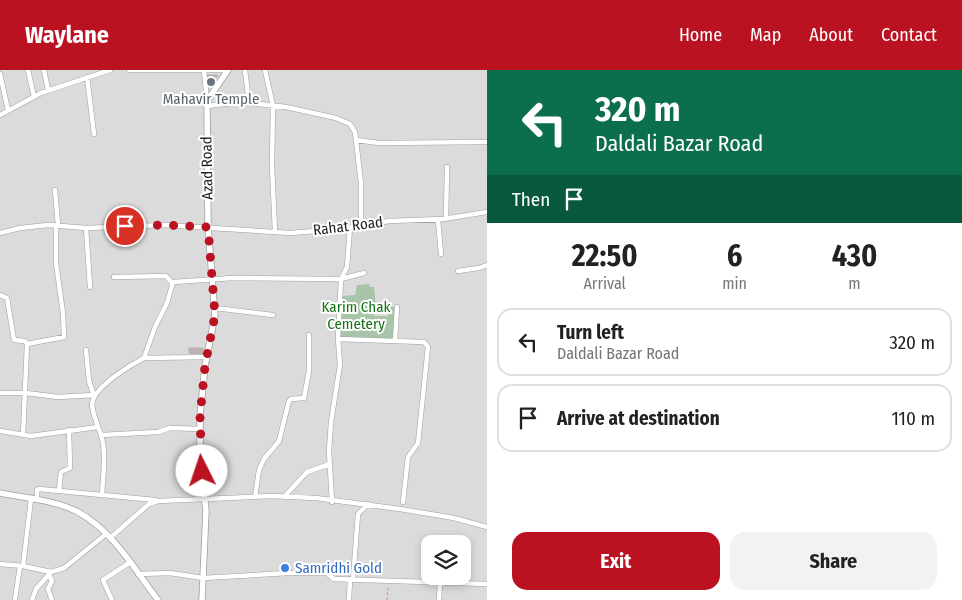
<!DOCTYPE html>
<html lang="en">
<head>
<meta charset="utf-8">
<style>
	body { margin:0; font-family:"Fira Sans Condensed",sans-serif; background:#f2f2f2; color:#222; height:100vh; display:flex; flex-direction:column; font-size:19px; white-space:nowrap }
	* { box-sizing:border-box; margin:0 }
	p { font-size:16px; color:#767676 }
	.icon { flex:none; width:28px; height:28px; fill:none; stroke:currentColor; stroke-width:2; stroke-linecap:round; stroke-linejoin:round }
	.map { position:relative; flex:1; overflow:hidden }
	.sheet { display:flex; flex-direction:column; background:#fff; width:475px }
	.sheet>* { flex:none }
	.guide { background:#0b6e4f; color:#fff; overflow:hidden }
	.tools { position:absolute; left:421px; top:465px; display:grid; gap:10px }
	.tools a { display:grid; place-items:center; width:50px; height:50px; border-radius:10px; background:#fff; box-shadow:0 2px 8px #0003; font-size:25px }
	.pin { position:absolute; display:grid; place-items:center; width:42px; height:42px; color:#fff; margin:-21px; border:2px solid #fff; border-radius:50%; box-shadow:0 1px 5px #0007 }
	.me { position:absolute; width:55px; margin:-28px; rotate:356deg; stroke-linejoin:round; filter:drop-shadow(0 0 4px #0008) }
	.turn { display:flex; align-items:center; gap:18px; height:105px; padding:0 25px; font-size:22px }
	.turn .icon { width:65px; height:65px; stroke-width:2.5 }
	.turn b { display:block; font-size:35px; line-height:42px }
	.then { display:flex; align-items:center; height:48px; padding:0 25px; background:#0003; gap:10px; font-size:19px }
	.eta { display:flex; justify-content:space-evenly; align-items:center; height:85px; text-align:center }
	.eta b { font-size:30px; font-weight:700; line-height:35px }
	.button { display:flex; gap:10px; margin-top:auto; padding:10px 25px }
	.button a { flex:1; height:58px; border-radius:15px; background:#ba1221; color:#fff; font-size:20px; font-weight:700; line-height:58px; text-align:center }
	.button a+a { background:#f2f2f2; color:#222 }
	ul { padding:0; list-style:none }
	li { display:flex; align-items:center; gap:15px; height:68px; margin:0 10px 8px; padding:0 15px; border:2px solid #e0e0e0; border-radius:15px }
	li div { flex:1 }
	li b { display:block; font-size:19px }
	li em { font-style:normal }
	header { display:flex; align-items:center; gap:30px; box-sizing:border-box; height:70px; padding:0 25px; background:#ba1221; color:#fff }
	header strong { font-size:24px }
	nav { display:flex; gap:28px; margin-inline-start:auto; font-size:18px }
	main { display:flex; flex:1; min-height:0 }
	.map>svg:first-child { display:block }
</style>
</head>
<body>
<header>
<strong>Waylane</strong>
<nav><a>Home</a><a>Map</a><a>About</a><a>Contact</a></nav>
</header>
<main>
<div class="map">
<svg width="487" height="530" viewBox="0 0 487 530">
	<rect width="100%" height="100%" fill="#eeeae5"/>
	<path fill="#dcdbdb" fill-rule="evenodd" d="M 0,0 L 487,0 L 487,530 L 0,530 ZM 430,474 L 462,474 L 462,506 L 430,506 Z"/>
	<path fill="#a8c5aa" d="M 369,214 L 370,217 L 374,217 L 376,239 L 373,240 L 374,246 L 388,246 L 388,237 L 397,237 L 395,271 L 338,269 L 340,226 L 355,225 L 357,215 Z"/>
	<path fill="#bbb3ae" stroke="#beb0a9" d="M 206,5 L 218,5 L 210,18 Z
		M 189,278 L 203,278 L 203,284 L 189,283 Z"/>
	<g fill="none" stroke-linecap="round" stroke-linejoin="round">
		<defs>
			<path id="minor" d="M 28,0 L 34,27
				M 44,0 L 48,20
				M 129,0 L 227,0
				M 204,0 L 207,31
				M 245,0 L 249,33
				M 265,0 L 273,36 L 272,96 L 275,162
				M 0,4 L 8,40
				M 87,7 L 94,64
				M 207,36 L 242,32 L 286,37 L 336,48 L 350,54 L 355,62 L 361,113 L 361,156
				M 0,45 L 41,23 L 110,0
				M 356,70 L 379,73 L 487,72
				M 55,120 L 58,155
				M 446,149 L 447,97
				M 438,150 L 441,184
				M 86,158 L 90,217
				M 0,163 L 20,158 L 48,155 L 86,158 L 164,155 L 290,163 L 342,159 L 389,151 L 443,149 L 487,142
				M 458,201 L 479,198 L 487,195
				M 114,207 L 166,206 L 172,213
				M 0,225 L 7,228 L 14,270 L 25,271 L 27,274 L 23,365
				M 215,238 L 273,245
				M 338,269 L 424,272 L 428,277 L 418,373 L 408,387 L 403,432
				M 395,271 L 397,237
				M 27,274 L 64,267 L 63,243 L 56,193 L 56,155
				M 86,280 L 89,311 L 94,326
				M 144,288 L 155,257 L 167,233 L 173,212 L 233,208 L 341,209 L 364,203
				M 0,323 L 26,323 L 58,327 L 94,325
				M 98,357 C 108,377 103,404 102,425
				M 0,361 L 31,366 L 98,357 C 96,349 90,338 93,330 C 98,315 130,295 144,288 L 207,287
				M 102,365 L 158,362 L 170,358 L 200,359
				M 59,421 L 61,402 L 70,398 L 69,360
				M 255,427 L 259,400 L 264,389 L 279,371 L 289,331 L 291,329 L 304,328 L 309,301 L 309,265
				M 284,427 L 307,402 L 330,394
				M 37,430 L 37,420 L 39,419 L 155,430
				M 332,432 L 329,381 L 331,352 L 340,295 L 338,269 L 341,209 L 347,197 L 350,158
				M 110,468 L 149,434 L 158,431 L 272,426 L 316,428 L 400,439 L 454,448 L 487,457
				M 0,494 L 23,496 L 51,502 L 64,498 L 106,464
				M 23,496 L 31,429
				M 49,504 L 52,511 L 48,519 L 52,530
				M 138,504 L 170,503 L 203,508 L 288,503 L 327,503 L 334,509 L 487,514
				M 353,509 L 358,444 L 368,434
				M 15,529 L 20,496
				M 32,530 L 36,519 L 51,502
				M 112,530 L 103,510 L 129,493
				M 349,530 L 350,509
				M 439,530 L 440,512"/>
			<path id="tertiary" d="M 0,423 C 25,428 55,430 78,442 C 113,461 135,500 158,530
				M 202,530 L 206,441 L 200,387 L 200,346 L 205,296 L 215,245 L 208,157 L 207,31 L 228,0"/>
		</defs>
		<use href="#minor" stroke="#9f9f9f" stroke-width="5.5"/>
		<use href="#tertiary" stroke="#9f9f9f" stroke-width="7"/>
		<path stroke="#ed7877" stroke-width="1" stroke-dasharray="2.5 2.5" stroke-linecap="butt" d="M 387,530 L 388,516"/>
		<use href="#minor" stroke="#fff" stroke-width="4.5"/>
		<use href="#tertiary" stroke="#fff" stroke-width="5.5"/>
	</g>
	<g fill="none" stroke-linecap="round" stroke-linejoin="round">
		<path stroke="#ba1221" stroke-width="9" stroke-dasharray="0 16.2" d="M 125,156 L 164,155 L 208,157 L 215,245 L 205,296 L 200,346 L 202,401"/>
	</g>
	<circle fill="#6b7280" stroke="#fff" stroke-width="2" cx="211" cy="12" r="5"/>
	<circle fill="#3f7fe0" stroke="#fff" stroke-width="2" cx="285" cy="498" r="5"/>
	<g text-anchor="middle" stroke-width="4" stroke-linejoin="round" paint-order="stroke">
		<g font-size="15" fill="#5b616d" stroke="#fff">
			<text x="211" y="34">Mahavir Temple</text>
		</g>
		<g font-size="15" fill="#1e1e1e" stroke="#fff">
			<text transform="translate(207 98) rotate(-91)" y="5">Azad Road</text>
			<text transform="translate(348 156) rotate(-7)" y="5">Rahat Road</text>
		</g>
		<g font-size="15" fill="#167315" stroke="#fff">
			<text x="356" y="242">Karim Chak<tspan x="356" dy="17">Cemetery</tspan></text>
		</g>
		<g font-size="15" fill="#366cbe" stroke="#fff" text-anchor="start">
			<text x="295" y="503">Samridhi Gold</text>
		</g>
	</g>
</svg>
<div class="tools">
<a><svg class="icon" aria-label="layers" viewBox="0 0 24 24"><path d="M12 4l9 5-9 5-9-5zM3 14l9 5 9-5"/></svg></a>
</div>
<div class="pin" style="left:125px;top:156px;background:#d93025"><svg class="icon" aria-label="arrive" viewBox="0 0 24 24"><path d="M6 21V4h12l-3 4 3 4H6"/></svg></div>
<svg class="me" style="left:202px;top:401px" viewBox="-20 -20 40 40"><circle r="19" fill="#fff"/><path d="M0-13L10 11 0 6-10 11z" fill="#ba1221"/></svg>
</div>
<section class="sheet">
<div class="guide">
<div class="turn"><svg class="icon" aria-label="left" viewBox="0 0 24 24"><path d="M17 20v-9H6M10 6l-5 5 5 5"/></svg><div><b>320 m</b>Daldali Bazar Road</div></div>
<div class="then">Then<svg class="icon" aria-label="arrive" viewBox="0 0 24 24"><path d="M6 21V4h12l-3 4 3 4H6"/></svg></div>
</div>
<div class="eta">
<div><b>22:50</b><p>Arrival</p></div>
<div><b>6</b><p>min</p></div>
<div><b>430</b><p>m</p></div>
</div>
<ul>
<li><svg class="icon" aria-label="left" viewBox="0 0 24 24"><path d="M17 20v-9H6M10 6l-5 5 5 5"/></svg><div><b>Turn left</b><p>Daldali Bazar Road</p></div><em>320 m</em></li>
<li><svg class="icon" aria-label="arrive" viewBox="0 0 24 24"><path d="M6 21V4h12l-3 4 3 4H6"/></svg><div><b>Arrive at destination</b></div><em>110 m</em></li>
</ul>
<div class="button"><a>Exit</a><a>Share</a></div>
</section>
</main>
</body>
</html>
